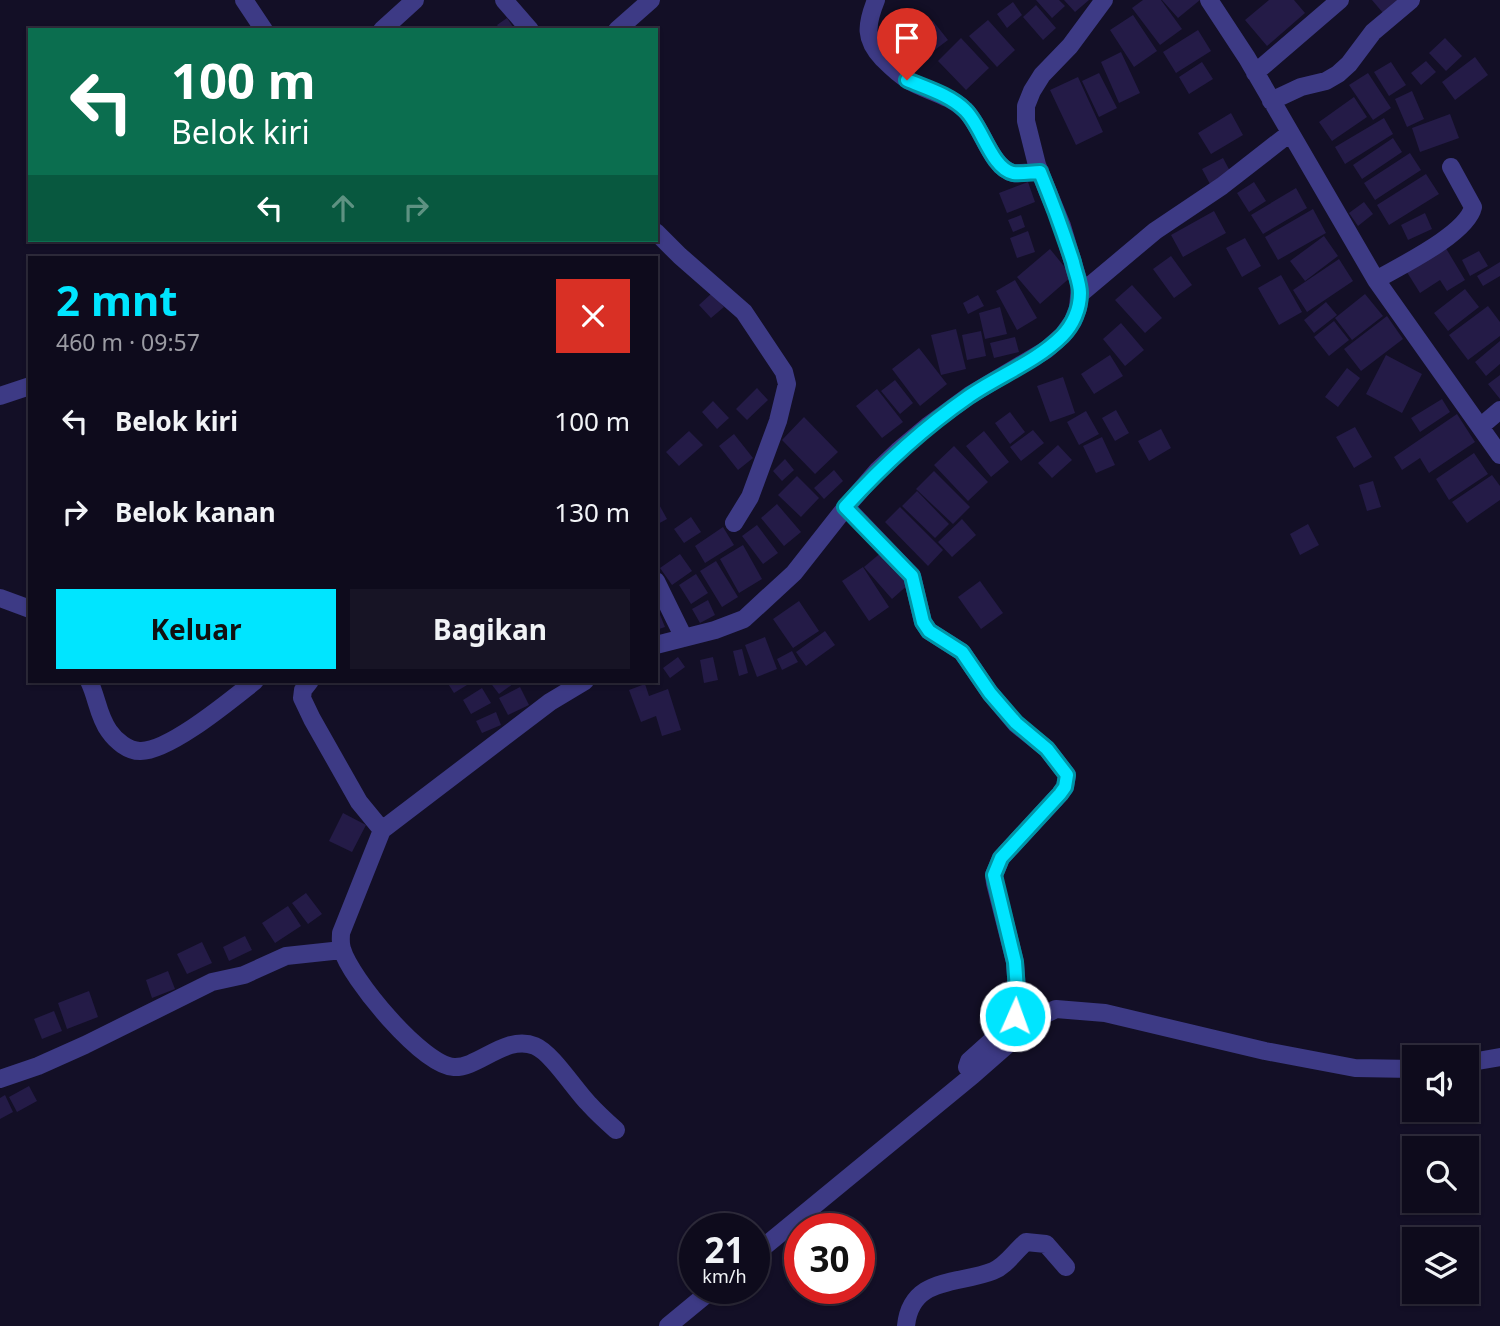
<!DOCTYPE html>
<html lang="id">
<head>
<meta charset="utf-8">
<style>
	body { margin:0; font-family:"Noto Sans",sans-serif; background:#171425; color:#f1f3f6; height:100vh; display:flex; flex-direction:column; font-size:26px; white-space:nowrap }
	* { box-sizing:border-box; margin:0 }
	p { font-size:23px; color:#9b9ba3 }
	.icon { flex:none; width:38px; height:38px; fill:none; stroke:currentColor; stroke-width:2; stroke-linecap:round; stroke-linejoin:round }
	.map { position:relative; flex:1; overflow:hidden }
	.details { position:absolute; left:28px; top:256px; width:630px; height:427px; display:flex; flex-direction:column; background:#0e0b1c; border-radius:0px; box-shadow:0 2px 5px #0004,0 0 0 2px #2e2b3b }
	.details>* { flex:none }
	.banner { position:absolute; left:28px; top:28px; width:630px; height:214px; border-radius:0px; box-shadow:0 2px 5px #0004,0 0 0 2px #2e2b3b; background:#0b6e4f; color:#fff; overflow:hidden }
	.buttons { position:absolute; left:1402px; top:1045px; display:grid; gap:14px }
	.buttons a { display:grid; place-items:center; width:77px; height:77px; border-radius:0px; background:#0e0b1c; box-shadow:0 2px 5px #0004,0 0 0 2px #2e2b3b; font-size:35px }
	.speed { position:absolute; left:679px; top:1213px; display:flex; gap:14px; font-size:35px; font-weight:700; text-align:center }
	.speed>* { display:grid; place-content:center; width:91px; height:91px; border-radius:50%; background:#0e0b1c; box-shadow:0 2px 5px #0004,0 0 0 2px #2e2b3b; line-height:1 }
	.speed small { font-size:18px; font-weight:400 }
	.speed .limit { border:10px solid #d22; background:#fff; color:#111 }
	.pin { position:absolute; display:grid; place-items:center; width:60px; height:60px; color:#fff; margin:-72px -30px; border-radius:50% 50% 50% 0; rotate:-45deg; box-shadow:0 0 7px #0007 }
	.pin .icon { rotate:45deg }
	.me { position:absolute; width:77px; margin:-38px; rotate:2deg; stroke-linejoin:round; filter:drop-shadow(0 0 5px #0008) }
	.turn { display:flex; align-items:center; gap:24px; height:147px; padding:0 28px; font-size:32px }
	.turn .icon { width:91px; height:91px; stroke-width:2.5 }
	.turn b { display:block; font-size:49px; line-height:60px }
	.lanes { display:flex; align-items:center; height:66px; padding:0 28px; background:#0003; justify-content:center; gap:35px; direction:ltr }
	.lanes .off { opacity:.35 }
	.round { display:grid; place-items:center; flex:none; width:74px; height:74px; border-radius:0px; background:#171425 }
	.summary { display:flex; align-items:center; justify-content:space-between; height:119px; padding:0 28px }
	h1 { font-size:42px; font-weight:700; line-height:52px; color:#00e5ff }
	.button { display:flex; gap:14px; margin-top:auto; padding:14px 28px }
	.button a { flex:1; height:80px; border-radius:0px; background:#00e5ff; color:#111; font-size:28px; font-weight:700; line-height:80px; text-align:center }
	.button a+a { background:#171425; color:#f1f3f6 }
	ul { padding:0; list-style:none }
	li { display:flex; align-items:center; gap:21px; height:91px; padding:0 28px }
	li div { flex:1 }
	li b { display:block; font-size:26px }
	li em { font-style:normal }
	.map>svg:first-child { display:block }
</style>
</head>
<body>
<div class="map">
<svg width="1500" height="1326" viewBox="0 0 1500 1326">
	<rect width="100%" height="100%" fill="#130f26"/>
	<path fill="#241b47" d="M 1036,0 L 1059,0 L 1065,6 L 1052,18 Z
		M 1064,0 L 1089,0 L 1075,12 Z
		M 1143,0 L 1161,0 L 1182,29 L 1160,45 L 1132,8 Z
		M 1162,0 L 1200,0 L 1178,18 Z
		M 1269,0 L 1294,0 L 1305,13 L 1267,46 L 1245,20 Z
		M 1372,0 L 1398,0 L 1383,13 Z
		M 1013,2 L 1022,15 L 1007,28 L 997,14 Z
		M 1036,5 L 1056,28 L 1043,40 L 1023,17 Z
		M 1133,15 L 1157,51 L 1134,67 L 1110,30 Z
		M 507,18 L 515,30 L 501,30 L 497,25 Z
		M 988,20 L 1015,50 L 997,67 L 969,36 Z
		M 933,21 L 948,40 L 932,52 L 918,33 Z
		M 1198,30 L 1211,51 L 1176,73 L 1163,52 Z
		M 961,38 L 989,68 L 966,90 L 938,61 Z
		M 1445,38 L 1462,56 L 1446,71 L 1429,53 Z
		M 1121,52 L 1140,93 L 1119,103 L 1101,62 Z
		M 1475,57 L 1488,75 L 1455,100 L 1442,82 Z
		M 1426,61 L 1436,72 L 1421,85 L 1411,73 Z
		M 1202,62 L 1213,79 L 1189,94 L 1179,77 Z
		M 1391,62 L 1406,85 L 1389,96 L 1374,72 Z
		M 1099,73 L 1117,108 L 1099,117 L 1082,81 Z
		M 1368,73 L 1391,108 L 1373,120 L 1349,85 Z
		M 1078,77 L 1103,132 L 1076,145 L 1050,90 Z
		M 1412,91 L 1424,119 L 1407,127 L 1395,99 Z
		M 1354,97 L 1367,117 L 1332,141 L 1319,122 Z
		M 1231,113 L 1243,135 L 1211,154 L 1198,133 Z
		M 1450,114 L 1459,138 L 1420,152 L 1412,128 Z
		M 1384,118 L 1393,134 L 1345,164 L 1335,147 Z
		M 1393,138 L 1402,152 L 1362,179 L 1353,165 Z
		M 1410,153 L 1421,170 L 1375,200 L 1364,183 Z
		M 1223,158 L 1231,173 L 1210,184 L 1202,169 Z
		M 1426,174 L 1439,194 L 1389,225 L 1377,205 Z
		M 1028,182 L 1035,202 L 1007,213 L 999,193 Z
		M 1254,182 L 1266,201 L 1249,212 L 1237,193 Z
		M 1296,188 L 1307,208 L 1263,234 L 1251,215 Z
		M 1364,202 L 1373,214 L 1358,226 L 1349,213 Z
		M 1313,209 L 1326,233 L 1278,260 L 1265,237 Z
		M 1214,211 L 1226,233 L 1183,257 L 1171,235 Z
		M 1425,213 L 1432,229 L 1408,240 L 1401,225 Z
		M 1021,215 L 1025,227 L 1013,232 L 1008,220 Z
		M 1028,231 L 1035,252 L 1017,258 L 1010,238 Z
		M 1324,236 L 1338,256 L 1305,281 L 1290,261 Z
		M 1245,238 L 1261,266 L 1242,277 L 1226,248 Z
		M 1444,245 L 1465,280 L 1447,291 L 1440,280 L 1420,293 L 1405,269 Z
		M 1050,249 L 1072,276 L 1040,304 L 1017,277 Z
		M 1479,251 L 1488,266 L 1470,276 L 1462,260 Z
		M 1171,256 L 1192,285 L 1174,298 L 1153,269 Z
		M 1339,259 L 1353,281 L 1307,312 L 1293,290 Z
		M 1500,262 L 1500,276 L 1483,286 L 1477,276 Z
		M 1281,275 L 1302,312 L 1279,325 L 1258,288 Z
		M 1015,280 L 1037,318 L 1017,330 L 996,291 Z
		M 1132,285 L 1162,318 L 1145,333 L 1115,300 Z
		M 1465,289 L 1479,307 L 1448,331 L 1434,313 Z
		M 712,293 L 724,307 L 711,318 L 699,305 Z
		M 1365,294 L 1383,316 L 1352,340 L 1335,318 Z
		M 978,295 L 984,306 L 968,314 L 963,303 Z
		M 1326,302 L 1337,315 L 1314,333 L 1304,320 Z
		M 1488,306 L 1500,322 L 1500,336 L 1468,360 L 1449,335 Z
		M 1000,307 L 1007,334 L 985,339 L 979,313 Z
		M 1387,316 L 1403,339 L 1361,371 L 1344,349 Z
		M 1334,321 L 1349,340 L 1329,356 L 1314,337 Z
		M 1121,323 L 1144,350 L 1125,366 L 1103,339 Z
		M 956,329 L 966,369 L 941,375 L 931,335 Z
		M 981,331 L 986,356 L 967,360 L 962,335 Z
		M 1015,337 L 1019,352 L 994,358 L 990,343 Z
		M 1500,341 L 1500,364 L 1486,376 L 1475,362 Z
		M 919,348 L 947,384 L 920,406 L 892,369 Z
		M 1110,355 L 1123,376 L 1094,394 L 1081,374 Z
		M 1386,355 L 1422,374 L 1402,413 L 1366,394 Z
		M 1347,368 L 1360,378 L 1338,407 L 1325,397 Z
		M 1500,375 L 1500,399 L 1488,384 Z
		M 1063,377 L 1075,413 L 1050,422 L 1037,386 Z
		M 895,380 L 913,403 L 900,414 L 881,391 Z
		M 757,388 L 768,400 L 747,420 L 736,409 Z
		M 877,389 L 903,422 L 882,438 L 856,406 Z
		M 1442,399 L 1450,412 L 1420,432 L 1411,418 Z
		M 713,401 L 729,418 L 717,429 L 702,412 Z
		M 1116,410 L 1129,433 L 1115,441 L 1102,418 Z
		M 1086,411 L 1099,434 L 1079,445 L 1067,422 Z
		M 1010,412 L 1025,432 L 1010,444 L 995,423 Z
		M 1457,414 L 1475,442 L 1429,473 L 1420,458 L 1402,470 L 1394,457 Z
		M 804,417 L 838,452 L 815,474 L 782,440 Z
		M 1355,427 L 1372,457 L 1354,468 L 1336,437 Z
		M 1161,429 L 1171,448 L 1149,461 L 1138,441 Z
		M 1033,430 L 1044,443 L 1021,461 L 1010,447 Z
		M 689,431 L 703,445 L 679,466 L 666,452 Z
		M 984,431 L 1009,462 L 991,477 L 966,446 Z
		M 734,434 L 753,458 L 738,470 L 719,446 Z
		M 1102,437 L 1115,465 L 1096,473 L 1083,446 Z
		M 1058,445 L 1072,460 L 1052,478 L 1038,463 Z
		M 954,446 L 988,482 L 968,501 L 934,465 Z
		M 1474,453 L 1488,474 L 1449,500 L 1436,479 Z
		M 785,459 L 794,470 L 782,481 L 773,471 Z
		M 834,470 L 843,481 L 824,499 L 814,488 Z
		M 934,471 L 970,507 L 953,524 L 916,489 Z
		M 1492,475 L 1500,486 L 1500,500 L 1467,523 L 1452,502 Z
		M 797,476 L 819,498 L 801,517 L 778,495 Z
		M 1373,481 L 1381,507 L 1367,511 L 1359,485 Z
		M 917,491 L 949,524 L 935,538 L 902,506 Z
		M 656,499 L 667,519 L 656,525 Z
		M 777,504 L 801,532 L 784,546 L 761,518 Z
		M 900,507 L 943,550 L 928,566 L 885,522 Z
		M 691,517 L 701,532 L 684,543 L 674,529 Z
		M 962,519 L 976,535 L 952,557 L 938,542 Z
		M 1308,524 L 1319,545 L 1300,555 L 1290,534 Z
		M 757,525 L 778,553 L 763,564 L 742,536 Z
		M 723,527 L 734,545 L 705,563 L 695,546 Z
		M 743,545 L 762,579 L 739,593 L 720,559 Z
		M 883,551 L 910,583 L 892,599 L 864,567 Z
		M 680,554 L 692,571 L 672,585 L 660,568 Z
		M 716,561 L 738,597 L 722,607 L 700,571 Z
		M 863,567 L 889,607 L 869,621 L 842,581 Z
		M 696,574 L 708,593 L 691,604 L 679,585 Z
		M 980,581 L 1003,613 L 981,629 L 958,597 Z
		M 708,600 L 715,615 L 700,623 L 692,609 Z
		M 799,601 L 819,631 L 793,648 L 773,619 Z
		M 656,605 L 665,627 L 656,630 Z
		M 825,631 L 835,645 L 806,666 L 796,652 Z
		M 765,637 L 777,669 L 757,677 L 745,645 Z
		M 742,649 L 748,673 L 739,676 L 733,651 Z
		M 792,651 L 798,662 L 782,670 L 777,659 Z
		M 678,657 L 685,667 L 670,678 L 663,668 Z
		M 713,657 L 718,680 L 704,683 L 700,660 Z
		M 448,681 L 465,681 L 467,685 L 454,693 L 447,682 Z
		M 489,681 L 517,681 L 499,694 Z
		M 645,684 L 649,696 L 668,689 L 681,730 L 662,736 L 656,716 L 641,722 L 629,690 Z
		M 520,687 L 529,705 L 508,715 L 499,698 Z
		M 482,688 L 491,703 L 471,714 L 463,700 Z
		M 496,712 L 501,725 L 482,733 L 476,721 Z
		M 343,813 L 366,825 L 352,852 L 329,841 Z
		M 306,893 L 322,914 L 308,924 L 292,903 Z
		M 288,906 L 301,926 L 275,943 L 262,923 Z
		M 245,936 L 252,950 L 229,961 L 223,947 Z
		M 202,942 L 212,963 L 187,974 L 177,954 Z
		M 168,971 L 175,989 L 152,998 L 146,980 Z
		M 89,991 L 98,1017 L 67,1029 L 58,1003 Z
		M 54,1011 L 62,1031 L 42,1039 L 34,1019 Z
		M 29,1086 L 37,1101 L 17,1112 L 9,1097 Z
		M 5,1095 L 13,1112 L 0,1119 L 0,1098 Z"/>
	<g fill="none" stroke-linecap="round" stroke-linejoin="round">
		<path stroke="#3d3a85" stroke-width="18" d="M 244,0 L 264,30
			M 504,0 L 530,30
			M 876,0 C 866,25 864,39 883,59 C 890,66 899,75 908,80 C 926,91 950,95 965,110 C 982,126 991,168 1013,173 C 1022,174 1032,172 1040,171
			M 1209,0 L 1247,58 L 1376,280 L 1500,455
			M 382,30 L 415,0
			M 617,30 L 651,0
			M 1255,73 L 1340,0
			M 1271,101 L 1301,87 L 1326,81 L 1338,74 L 1349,64 L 1373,32 L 1411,0
			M 656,232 L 680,256 L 744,312 L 784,372 L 787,384 L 778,421 L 750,497 L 734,523
			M 1376,280 C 1400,266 1467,234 1473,207 L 1451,167
			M 1080,294 L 1155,231 L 1222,186 L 1290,133
			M 0,396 L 30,386
			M 1480,427 L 1500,410
			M 846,507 L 912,576 L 923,622 L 929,631 L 962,652 L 990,693 L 1016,724 L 1047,749 L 1067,775 L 1065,787 L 1060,794 L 1001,858 L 994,875 L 995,883 L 1015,962 L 1018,1005 L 1015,1016 L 1008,1026 L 969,1061 L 967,1067 L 973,1075
			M 656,581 L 684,638
			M 0,598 L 30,609
			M 656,645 L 715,630 L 744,619 L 794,573 L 846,507 L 878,470 L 898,451 L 929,425 L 970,395 L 1046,350 L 1063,335 L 1073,321 L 1078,308 L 1080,286 L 1062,226 L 1037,165 L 1026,121 L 1026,106 L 1032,91 L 1042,75 L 1070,46 L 1104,0
			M 89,681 C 97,697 98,716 109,731 C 116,741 128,751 140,751 C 169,752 232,699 255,681
			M 310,681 L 303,690 L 302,698 L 312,719 L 359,802 L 382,830
			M 585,681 L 550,702 L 382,830 L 341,933 C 341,938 340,943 342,949 C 350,978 422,1065 454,1067 C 479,1068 506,1034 535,1046 C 552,1053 575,1090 589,1104 C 598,1114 607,1122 616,1130
			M 1466,1063 L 1500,1057
			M 0,1079 L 38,1066 L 85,1045 L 212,982 L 244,975 L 286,956 L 342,950
			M 754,1255 L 973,1075 L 1039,1017 L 1056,1009 L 1105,1013 L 1265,1051 L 1355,1068 L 1414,1069
			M 668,1326 L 714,1288
			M 906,1326 C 911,1276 958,1285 993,1271 C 1006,1266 1015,1251 1026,1242 L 1046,1244 L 1066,1267"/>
	</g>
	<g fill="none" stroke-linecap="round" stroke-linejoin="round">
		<defs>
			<path id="route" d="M 907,80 C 926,88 950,95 965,110 C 982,126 991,168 1013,173 C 1022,174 1032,172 1040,172 C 1052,201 1063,231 1073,262 C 1075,272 1080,283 1080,293 C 1080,309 1073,325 1062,336 C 1036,362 998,376 968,397 C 922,429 883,465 845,507 L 912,576 L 923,622 L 929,631 L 962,652 L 990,693 L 1016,723 L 1047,749 L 1067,775 L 1065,787 L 1060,794 L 1001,858 L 994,875 L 1015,962 L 1018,1005 L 1015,1016"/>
		</defs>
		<use href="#route" stroke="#0095a6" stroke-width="18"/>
		<use href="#route" stroke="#00e5ff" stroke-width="12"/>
	</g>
</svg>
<div class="buttons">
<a><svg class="icon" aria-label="sound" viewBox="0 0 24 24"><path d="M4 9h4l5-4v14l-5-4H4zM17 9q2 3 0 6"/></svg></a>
<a><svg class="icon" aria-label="search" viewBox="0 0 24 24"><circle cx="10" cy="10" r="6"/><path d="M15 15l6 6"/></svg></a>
<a><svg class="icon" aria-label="layers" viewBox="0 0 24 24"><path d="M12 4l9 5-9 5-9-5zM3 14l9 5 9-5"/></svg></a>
</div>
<div class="speed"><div>21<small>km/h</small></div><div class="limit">30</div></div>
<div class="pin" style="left:907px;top:80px;background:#d93025"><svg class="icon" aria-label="arrive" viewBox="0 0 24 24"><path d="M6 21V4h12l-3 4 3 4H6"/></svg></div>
<svg class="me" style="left:1015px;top:1016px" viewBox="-20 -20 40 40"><circle r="17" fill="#00e5ff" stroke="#fff" stroke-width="3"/><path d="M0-11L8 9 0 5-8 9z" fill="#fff"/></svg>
<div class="banner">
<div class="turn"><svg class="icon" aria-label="left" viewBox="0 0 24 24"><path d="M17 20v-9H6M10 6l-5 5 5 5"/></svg><div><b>100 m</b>Belok kiri</div></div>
<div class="lanes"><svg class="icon" aria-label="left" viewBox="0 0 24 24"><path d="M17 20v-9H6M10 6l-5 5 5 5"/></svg><svg class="icon off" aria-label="ahead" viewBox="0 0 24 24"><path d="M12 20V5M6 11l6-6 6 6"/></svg><svg class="icon off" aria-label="right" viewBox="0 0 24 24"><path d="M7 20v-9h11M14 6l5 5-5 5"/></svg></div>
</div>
<section class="details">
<div class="summary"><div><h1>2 mnt</h1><p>460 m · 09:57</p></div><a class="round" style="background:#d93025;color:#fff"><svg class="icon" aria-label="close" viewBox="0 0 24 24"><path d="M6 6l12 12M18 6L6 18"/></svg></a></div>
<ul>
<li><svg class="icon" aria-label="left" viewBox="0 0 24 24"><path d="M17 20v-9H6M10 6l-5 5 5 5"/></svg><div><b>Belok kiri</b></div><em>100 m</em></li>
<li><svg class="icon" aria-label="right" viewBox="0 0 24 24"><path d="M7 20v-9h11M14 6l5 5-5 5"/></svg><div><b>Belok kanan</b></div><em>130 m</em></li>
</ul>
<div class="button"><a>Keluar</a><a>Bagikan</a></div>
</section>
</div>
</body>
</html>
